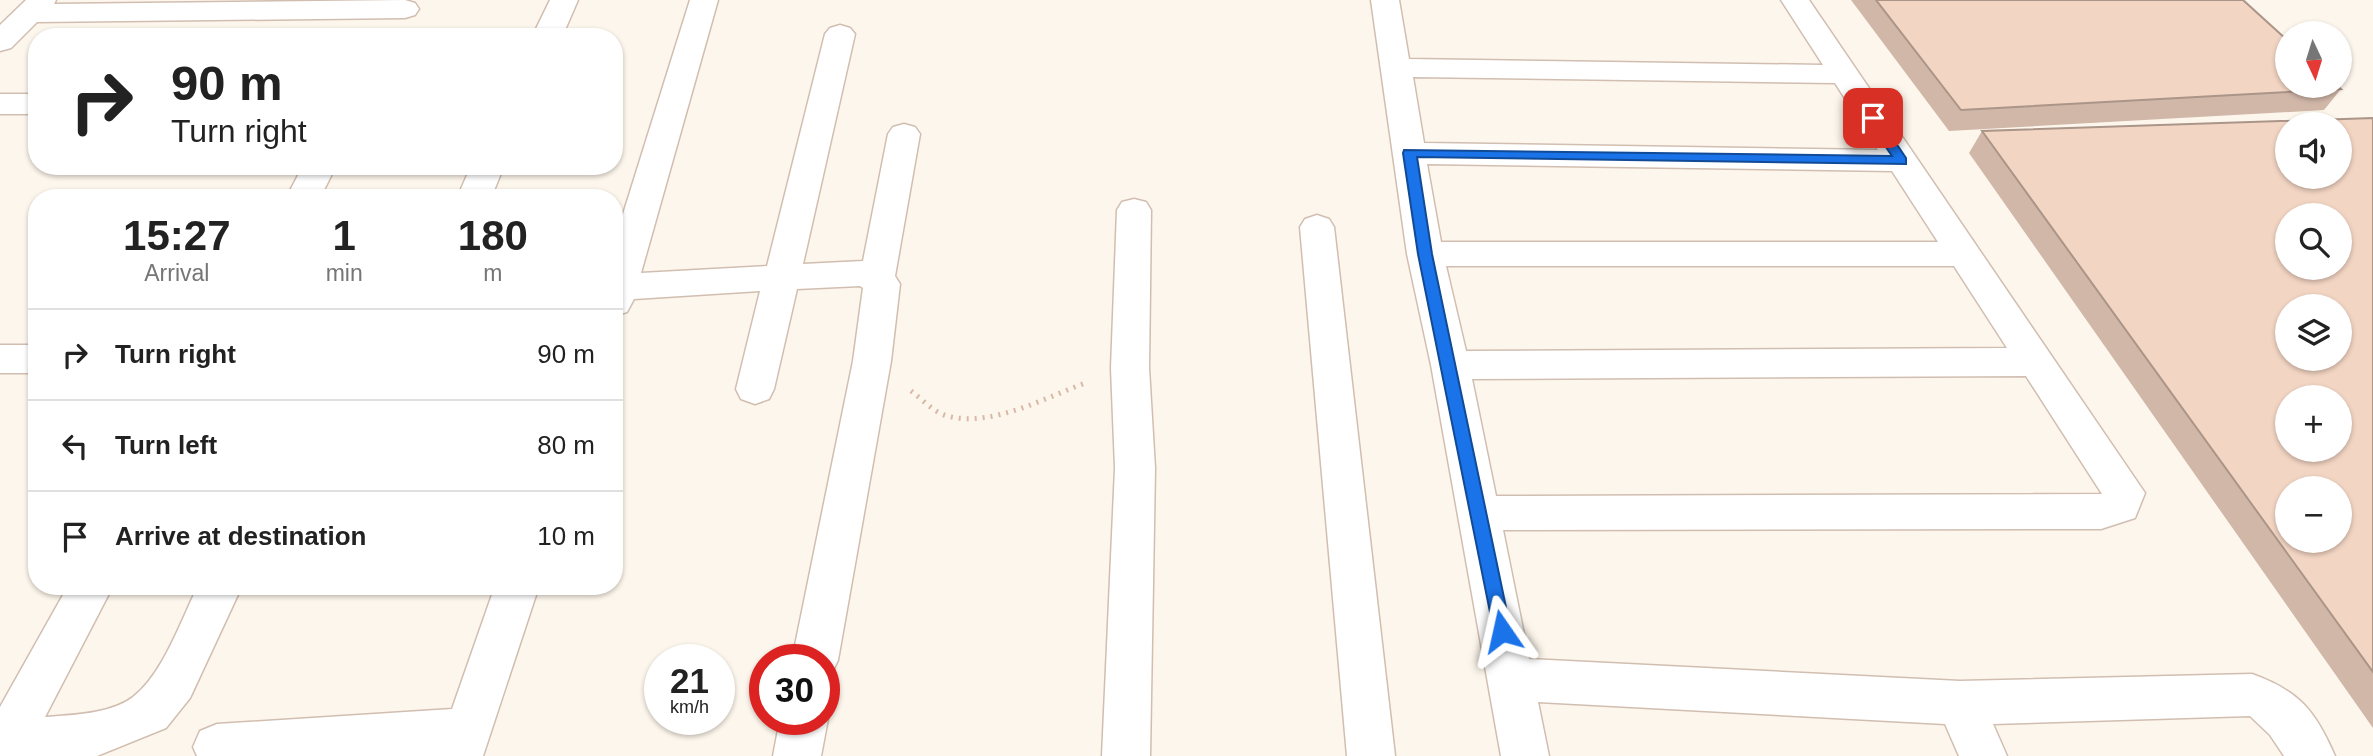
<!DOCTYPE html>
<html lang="en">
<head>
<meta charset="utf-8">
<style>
	body { margin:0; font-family:Helvetica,sans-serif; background:#f6f6f6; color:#222; height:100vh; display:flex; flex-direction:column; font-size:26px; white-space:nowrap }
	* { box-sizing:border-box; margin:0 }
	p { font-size:23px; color:#767676 }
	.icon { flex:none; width:38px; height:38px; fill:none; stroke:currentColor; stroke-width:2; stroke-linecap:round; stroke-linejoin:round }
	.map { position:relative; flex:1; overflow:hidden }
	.panel { position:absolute; left:28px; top:189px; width:595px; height:406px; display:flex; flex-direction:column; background:#fff; border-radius:28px; box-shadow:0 2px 5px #0004 }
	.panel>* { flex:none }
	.top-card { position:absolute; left:28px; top:28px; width:595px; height:147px; border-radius:28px; box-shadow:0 2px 5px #0004; background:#fff; color:#222; overflow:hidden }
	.needle { width:46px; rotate:176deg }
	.fabs { position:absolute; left:2275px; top:21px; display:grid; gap:14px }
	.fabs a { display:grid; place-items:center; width:77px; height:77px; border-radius:50%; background:#fff; box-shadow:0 2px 5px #0004; font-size:35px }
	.speed { position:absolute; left:644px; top:644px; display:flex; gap:14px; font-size:35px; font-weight:700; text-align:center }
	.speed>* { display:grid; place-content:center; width:91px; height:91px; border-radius:50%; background:#fff; box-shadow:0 2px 5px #0004; line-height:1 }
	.speed small { font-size:18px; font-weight:400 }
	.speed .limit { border:10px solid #d22; background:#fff; color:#111 }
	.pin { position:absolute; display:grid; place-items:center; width:60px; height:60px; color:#fff; margin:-30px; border-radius:14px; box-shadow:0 4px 10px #0006 }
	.me { position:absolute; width:77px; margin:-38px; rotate:349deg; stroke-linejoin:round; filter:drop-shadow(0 0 5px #0008) }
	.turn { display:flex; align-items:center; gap:24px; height:147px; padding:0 28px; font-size:32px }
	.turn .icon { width:91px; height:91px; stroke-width:2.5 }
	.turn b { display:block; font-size:49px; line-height:60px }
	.eta { display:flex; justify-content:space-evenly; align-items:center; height:119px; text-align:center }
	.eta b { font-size:42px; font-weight:800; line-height:49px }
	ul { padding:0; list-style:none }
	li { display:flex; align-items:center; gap:21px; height:91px; padding:0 28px; border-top:2px solid #e0e0e0 }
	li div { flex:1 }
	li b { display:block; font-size:26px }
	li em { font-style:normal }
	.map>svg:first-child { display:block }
</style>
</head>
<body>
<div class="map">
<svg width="2373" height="756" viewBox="0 0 2373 756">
	<rect width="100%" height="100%" fill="#fdf6ec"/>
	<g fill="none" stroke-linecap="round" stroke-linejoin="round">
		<defs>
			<path id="minor" d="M 26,0 L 56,0 L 54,4 L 405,0 L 415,3 L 419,9 L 415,15 L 405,18 L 37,22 L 11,48 L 0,51 L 0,25 Z
				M 550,0 L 578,0 L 562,37 L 532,37 Z
				M 690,0 L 718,0 L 641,273 L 767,266 L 825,34 L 830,28 L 840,25 L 850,28 L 855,34 L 803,264 L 863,261 L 888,134 L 893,127 L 904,124 L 915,127 L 920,134 L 895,276 L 900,284 L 891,361 L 838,660 L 831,675 L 824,677 L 824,660 L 792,660 L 853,361 L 863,288 L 860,286 L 797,289 L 774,389 L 769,399 L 755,404 L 741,399 L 736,389 L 760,291 L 634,299 L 627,312 L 614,316 L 614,243 Z
				M 1371,0 L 1399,0 L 1409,59 L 1823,65 L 1781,0 L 1809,0 L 2145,493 L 2135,518 L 2101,529 L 1503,530 L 1529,659 L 1960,681 L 2252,674 C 2299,691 2315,710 2335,756 L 2284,756 L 2270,735 L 2250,716 L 1993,724 L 2007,756 L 1959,756 L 1945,724 L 1538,702 L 1549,756 L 1501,756 L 1431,365 L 1407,254 ZM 1413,77 L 1835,83 L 1878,150 L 1424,143 ZM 1427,164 L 1892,171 L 1938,242 L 1441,242 ZM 1446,266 L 1954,266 L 2007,348 L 1466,351 ZM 2026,376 L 2102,494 L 1496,496 L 1472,379 Z
				M 0,94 L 37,94 L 37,114 L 0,114 Z
				M 303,166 L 336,166 L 320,198 L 286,198 Z
				M 471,166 L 504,166 L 491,198 L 457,198 Z
				M 1134,199 L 1146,202 L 1151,210 L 1149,368 L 1155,468 L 1150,756 L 1102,756 L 1115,468 L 1111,368 L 1117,210 L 1122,202 Z
				M 1317,215 L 1329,219 L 1334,227 L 1395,756 L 1347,756 L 1300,227 L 1305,219 Z
				M 0,345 L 37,345 L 37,373 L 0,373 Z
				M 68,586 L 113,586 L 45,717 C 72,715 111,714 133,697 C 163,674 181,620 198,586 L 242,586 L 190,698 L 166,728 L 97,756 L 0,756 L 0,707 Z
				M 495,586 L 539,586 L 483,756 L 197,756 L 193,747 L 200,731 L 217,724 L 452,709 Z
				M 824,711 L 828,719 L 821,756 L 773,756 L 780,719 L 824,719 Z"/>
		</defs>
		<use href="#minor" stroke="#d1beb0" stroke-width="3"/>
		<path stroke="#d9b8a5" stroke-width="5" stroke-dasharray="2 6" stroke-linecap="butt" d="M 911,391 C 922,399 933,412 947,416 C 992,428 1046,397 1088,382"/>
		<use href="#minor" fill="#fff" fill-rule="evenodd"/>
	</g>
	<path fill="#d1b7a8" d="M 1851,0 L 2243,0 L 2341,89 L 2324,110 L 1949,131 Z
		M 2373,118 L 2373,728 L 1969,153 L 1982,131 Z"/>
	<path fill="#f3d5c3" stroke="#aa9588" stroke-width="2" fill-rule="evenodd" d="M 1876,0 L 2243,0 L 2287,40 L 2287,86 L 2338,86 L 2341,89 L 1961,110 Z
		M 2373,118 L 2373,672 L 1982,131 ZM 2287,124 L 2340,124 L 2340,177 L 2287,177 ZM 2287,215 L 2340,215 L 2340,268 L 2287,268 ZM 2287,306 L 2340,306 L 2340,359 L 2287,359 ZM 2287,397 L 2340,397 L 2340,450 L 2287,450 ZM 2287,488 L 2340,488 L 2340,541 L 2287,541 Z"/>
	<path fill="#1a73e8" stroke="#114b97" stroke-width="2" d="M 1873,114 L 1877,115 L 1906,158 L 1906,164 L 1417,157 L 1432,254 L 1511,631 L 1508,637 L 1502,640 L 1495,637 L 1418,254 L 1403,153 L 1404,150 L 1892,156 L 1866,118 Z"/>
</svg>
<div class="fabs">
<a><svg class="needle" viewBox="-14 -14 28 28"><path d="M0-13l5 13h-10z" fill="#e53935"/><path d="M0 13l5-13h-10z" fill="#767676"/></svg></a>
<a><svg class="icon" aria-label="sound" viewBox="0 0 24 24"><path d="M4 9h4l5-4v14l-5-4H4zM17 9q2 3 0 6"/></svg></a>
<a><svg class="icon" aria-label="search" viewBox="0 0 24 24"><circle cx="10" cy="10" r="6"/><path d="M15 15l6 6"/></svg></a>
<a><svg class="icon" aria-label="layers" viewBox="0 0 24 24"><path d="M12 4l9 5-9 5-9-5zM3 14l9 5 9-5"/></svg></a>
<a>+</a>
<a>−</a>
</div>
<div class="speed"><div>21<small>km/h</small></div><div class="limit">30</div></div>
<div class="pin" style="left:1873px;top:118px;background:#d93025"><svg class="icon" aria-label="arrive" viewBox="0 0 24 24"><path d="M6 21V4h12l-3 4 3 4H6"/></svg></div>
<svg class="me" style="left:1502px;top:631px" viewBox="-20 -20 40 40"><path d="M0-17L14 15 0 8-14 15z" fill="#1a73e8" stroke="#fff" stroke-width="4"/></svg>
<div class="top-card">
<div class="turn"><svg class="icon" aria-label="right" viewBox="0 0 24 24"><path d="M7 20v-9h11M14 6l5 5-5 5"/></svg><div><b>90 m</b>Turn right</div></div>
</div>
<section class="panel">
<div class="eta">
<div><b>15:27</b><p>Arrival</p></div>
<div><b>1</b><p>min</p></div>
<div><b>180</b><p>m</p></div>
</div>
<ul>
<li><svg class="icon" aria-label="right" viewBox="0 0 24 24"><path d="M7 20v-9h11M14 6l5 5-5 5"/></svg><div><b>Turn right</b></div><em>90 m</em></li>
<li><svg class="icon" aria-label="left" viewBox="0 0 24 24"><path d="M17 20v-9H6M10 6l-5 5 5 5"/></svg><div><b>Turn left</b></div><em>80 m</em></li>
<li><svg class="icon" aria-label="arrive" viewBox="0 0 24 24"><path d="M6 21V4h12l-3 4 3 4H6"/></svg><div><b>Arrive at destination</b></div><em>10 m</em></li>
</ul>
</section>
</div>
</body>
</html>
